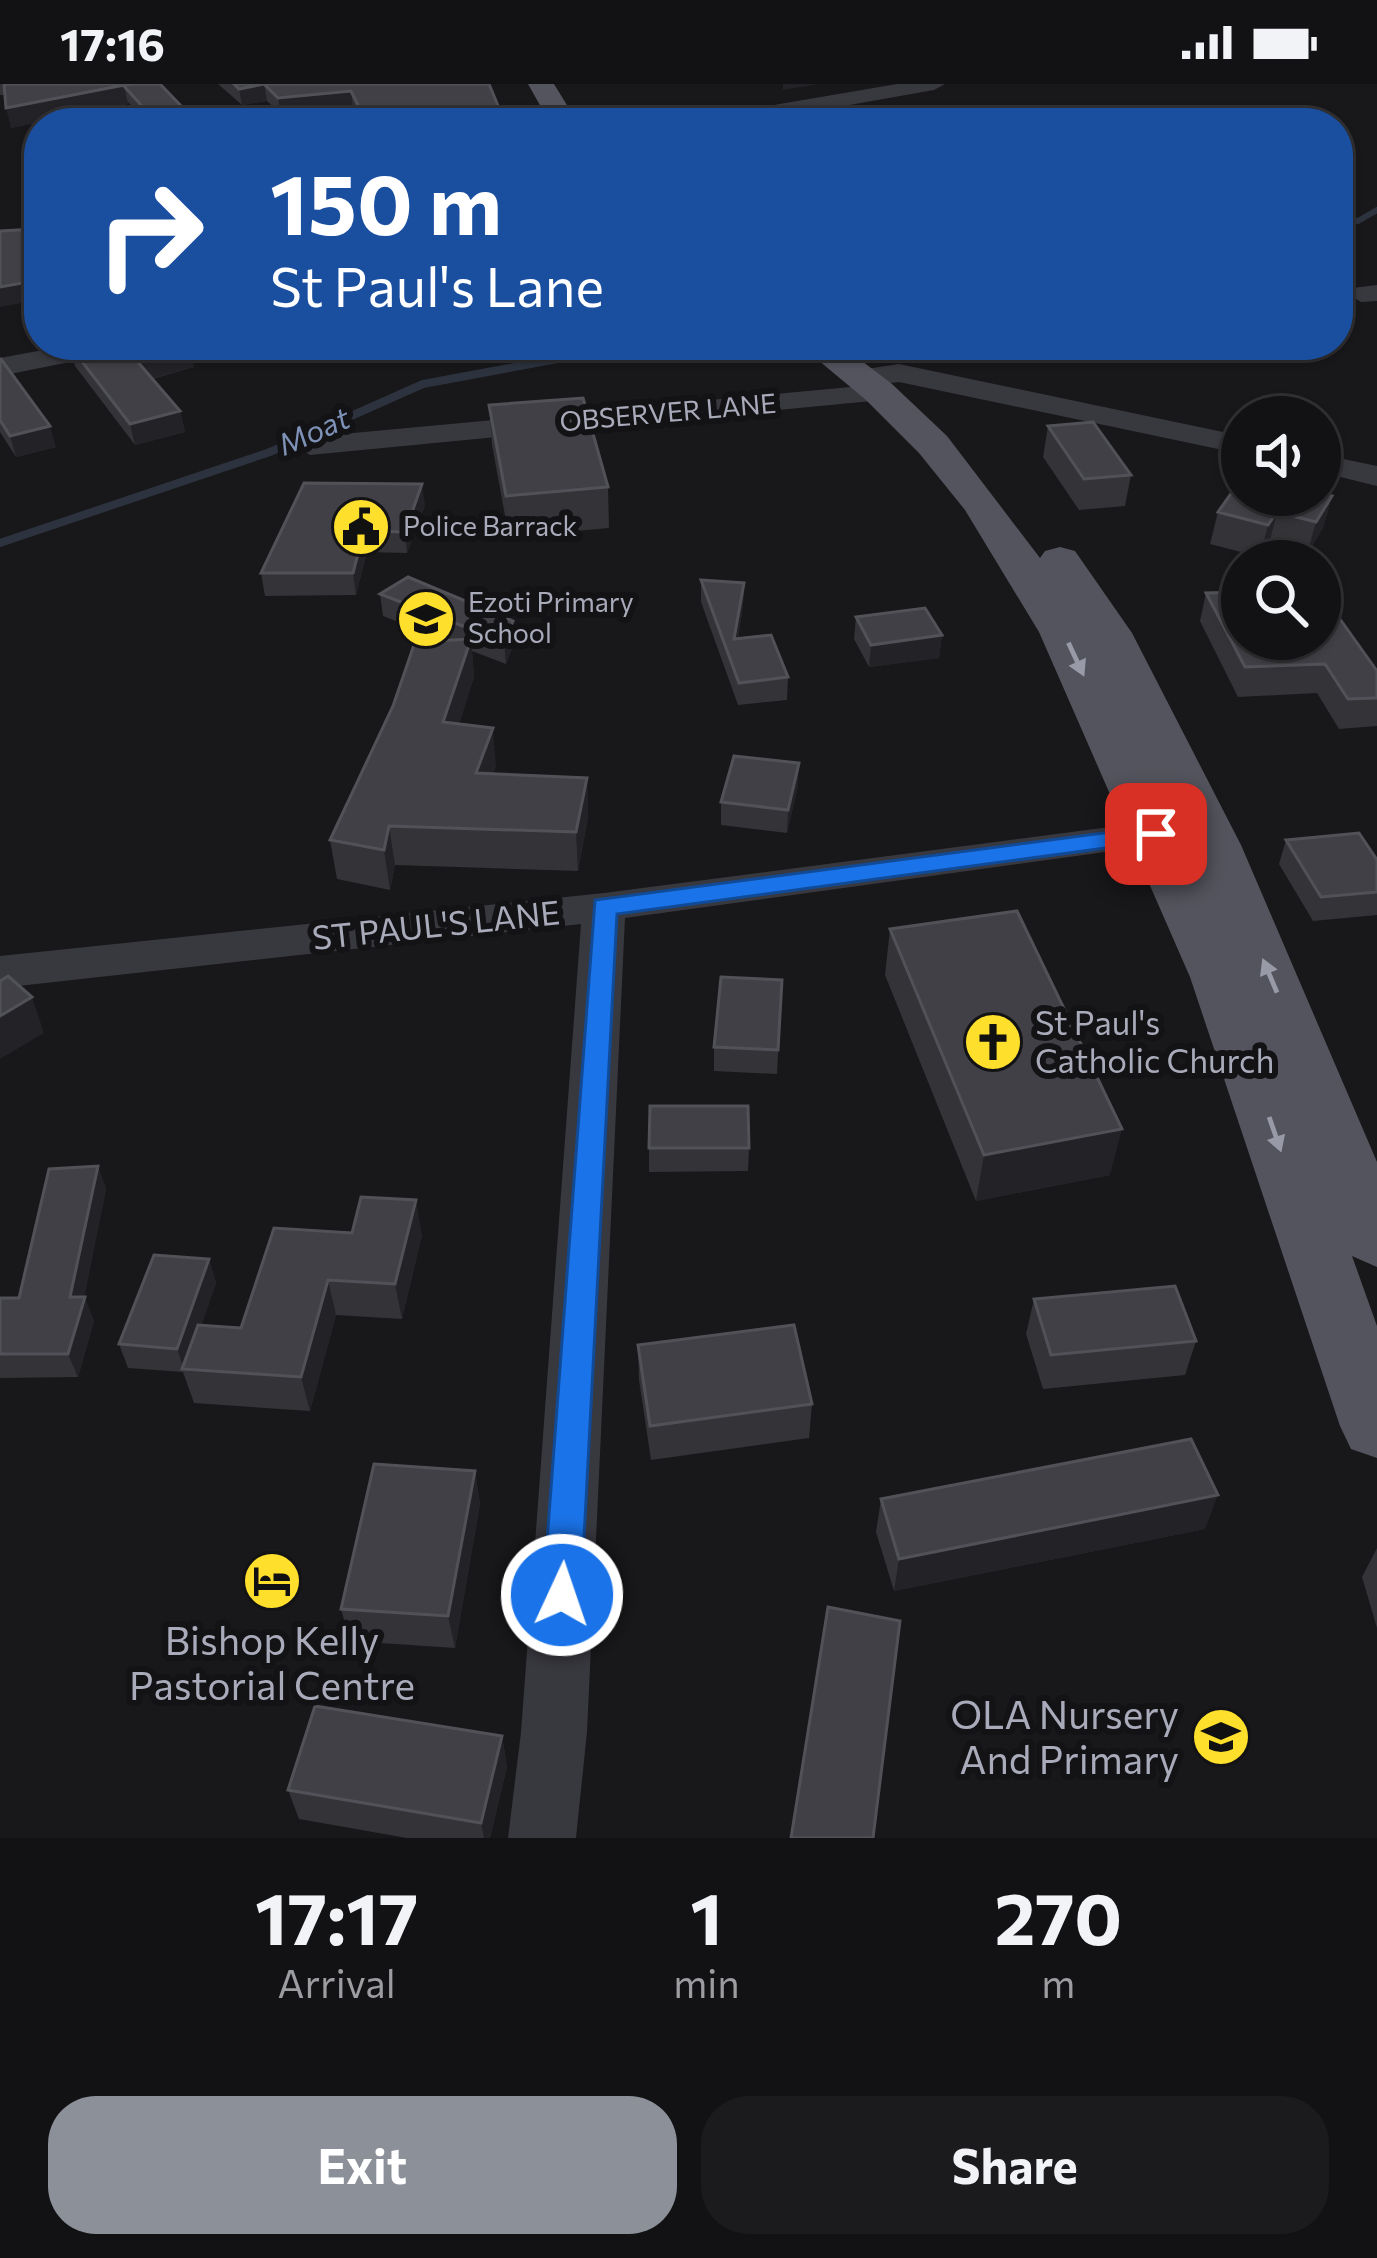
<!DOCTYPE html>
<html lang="en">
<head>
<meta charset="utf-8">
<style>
	body { margin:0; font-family:Commissioner,sans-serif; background:#1b1a1d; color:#f1f3f6; height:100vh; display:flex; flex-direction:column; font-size:45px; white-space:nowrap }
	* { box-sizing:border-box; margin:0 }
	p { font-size:39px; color:#9c9da0 }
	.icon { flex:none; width:66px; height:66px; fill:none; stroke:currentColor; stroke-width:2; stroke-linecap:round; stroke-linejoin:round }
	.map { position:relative; height:1754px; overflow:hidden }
	.sheet { display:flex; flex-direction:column; background:#121114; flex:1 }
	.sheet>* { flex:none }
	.guide { position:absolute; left:24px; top:24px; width:1329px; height:252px; border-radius:48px; box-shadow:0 3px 9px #0004,0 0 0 3px #313134; background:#1a4fa0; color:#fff; overflow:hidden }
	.fabs { position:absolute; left:1221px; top:312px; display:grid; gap:24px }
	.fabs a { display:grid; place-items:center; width:120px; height:120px; border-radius:50%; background:#121114; box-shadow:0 3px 9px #0004,0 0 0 3px #313134; font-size:60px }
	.pin { position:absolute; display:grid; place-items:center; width:102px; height:102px; color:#fff; margin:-51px; border-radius:24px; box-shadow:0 6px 18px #0006 }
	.me { position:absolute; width:132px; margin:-66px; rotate:3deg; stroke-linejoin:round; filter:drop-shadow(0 0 9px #0008) }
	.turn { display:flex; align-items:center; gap:42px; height:252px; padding:0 48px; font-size:54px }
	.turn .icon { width:156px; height:156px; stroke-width:2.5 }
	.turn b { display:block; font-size:84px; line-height:102px }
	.eta { display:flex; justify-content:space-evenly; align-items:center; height:204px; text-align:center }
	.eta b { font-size:72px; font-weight:700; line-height:84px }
	.action { display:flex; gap:24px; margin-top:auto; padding:24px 48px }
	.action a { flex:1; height:138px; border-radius:48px; background:#8c9099; color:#fff; font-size:48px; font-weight:700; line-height:138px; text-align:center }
	.action a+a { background:#1b1a1d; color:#f1f3f6 }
	.status { display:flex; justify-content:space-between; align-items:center; height:84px; padding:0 60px; background:#121114; direction:ltr }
	.status svg { height:33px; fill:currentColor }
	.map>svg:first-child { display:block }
</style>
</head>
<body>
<div class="status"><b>17:16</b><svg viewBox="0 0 49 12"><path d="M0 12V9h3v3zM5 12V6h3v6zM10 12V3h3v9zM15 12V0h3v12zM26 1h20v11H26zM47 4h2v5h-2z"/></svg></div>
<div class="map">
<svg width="1377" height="1754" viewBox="0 0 1377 1754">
	<rect width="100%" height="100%" fill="#18171a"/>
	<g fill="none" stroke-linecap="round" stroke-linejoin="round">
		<path stroke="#2c333f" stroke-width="6" d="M 1338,135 L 1358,137 L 1377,126"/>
		<path stroke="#2c333f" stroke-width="8" d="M 0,459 L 270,368 L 423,300 L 633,261"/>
		<path fill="#38383f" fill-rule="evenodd" d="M 897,0 L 945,0 L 934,6 L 748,39 L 699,39 L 710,32 Z
			M 1377,201 L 1377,217 L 1361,218 L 1348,210 L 1352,204 Z
			M 70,261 L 129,261 L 115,269 L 0,292 L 0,274 Z
			M 899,280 L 1242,352 L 1242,370 L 899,298 L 863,302 L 848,293 L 853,287 Z
			M 883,300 L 898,309 L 893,315 L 310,371 L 295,362 L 310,353 Z
			M 1320,370 L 1377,382 L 1377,402 L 1320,388 Z
			M 1156,737 L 1171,741 L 1177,750 L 1171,759 L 625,834 L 587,1648 L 576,1754 L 508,1754 L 521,1648 L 581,840 L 0,904 L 0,872 L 604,809 Z"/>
		<path fill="#54545e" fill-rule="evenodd" d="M 528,0 L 554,0 L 578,39 L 550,39 Z
			M 800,261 L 841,261 L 892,300 L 947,352 L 1040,474 L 1045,467 L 1060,463 L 1075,467 L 1132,549 L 1241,761 L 1377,1078 L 1377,1183 L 1352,1172 L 1377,1242 L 1377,1374 L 1351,1365 L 1340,1342 L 1190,893 L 1039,548 L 965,426 L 919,369 L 866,316 Z"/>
	</g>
	<path fill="#343338" d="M 0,0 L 122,0 L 185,26 L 187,39 L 147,39 L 127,17 L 128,20 L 11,44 L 5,11 L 0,11 Z
		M 218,0 L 489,0 L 501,29 L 501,39 L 360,39 L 353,24 L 281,30 L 267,17 L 242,21 Z
		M 70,262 L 194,283 L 152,295 L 180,327 L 185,348 L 135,361 L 75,282 Z
		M 0,275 L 56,363 L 16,373 L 0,348 Z
		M 489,321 L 608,403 L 609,444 L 509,453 L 492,361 Z
		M 1048,342 L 1131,391 L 1125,422 L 1079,426 L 1043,373 Z
		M 1332,412 L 1323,444 L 1307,470 L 1269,460 L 1260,473 L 1210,460 L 1218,428 Z
		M 425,421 L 407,469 L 367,468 L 356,511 L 265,512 L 261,489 Z
		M 701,496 L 744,499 L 743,521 L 738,555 L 788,593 L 787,616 L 738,621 L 701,518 Z
		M 1206,509 L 1377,587 L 1377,642 L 1339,645 L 1317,609 L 1238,613 L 1200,537 Z
		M 380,510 L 514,559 L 506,580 L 472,567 L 474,593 L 459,640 L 496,682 L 493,690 L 587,694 L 588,733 L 578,787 L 395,781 L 390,806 L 337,795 L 330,756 L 444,556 L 383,532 Z
		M 856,533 L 942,551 L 939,574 L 869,583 L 854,555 Z
		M 798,702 L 787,749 L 721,741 L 721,718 Z
		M 1286,756 L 1377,776 L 1377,831 L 1313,837 L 1279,780 Z
		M 890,845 L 1110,1091 L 976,1117 L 885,891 Z
		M 782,896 L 777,990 L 714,987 L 714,963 Z
		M 649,1064 L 749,1064 L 748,1087 L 649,1088 Z
		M 98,1082 L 106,1105 L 84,1213 L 94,1237 L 78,1293 L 0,1294 L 0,1214 L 19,1214 Z
		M 352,1149 L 422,1151 L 402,1235 L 336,1231 L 310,1327 L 194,1319 L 183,1288 L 128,1284 L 119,1260 L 209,1175 L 216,1199 L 201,1242 L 241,1244 Z
		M 1034,1215 L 1196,1257 L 1185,1291 L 1043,1305 L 1026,1250 Z
		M 638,1261 L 812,1320 L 809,1354 L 651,1376 L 639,1296 Z
		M 475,1387 L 480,1420 L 455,1564 L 350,1557 L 341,1525 Z
		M 881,1415 L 1205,1445 L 894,1507 L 876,1448 Z
		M 1377,1464 L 1377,1544 L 1362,1493 Z
		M 502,1652 L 507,1683 L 490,1754 L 407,1754 L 299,1735 L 288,1706 Z"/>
	<path fill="#232226" d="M 264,0 L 267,17 L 242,21 L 239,5 Z
		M 783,0 L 819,0 L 783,6 Z
		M 124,1 L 128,20 L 11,44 L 6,24 Z
		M 351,7 L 353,24 L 281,30 L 278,14 Z
		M 185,26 L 187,39 L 152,39 L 150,31 Z
		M 501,29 L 501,39 L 448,39 L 448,34 Z
		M 39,196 L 39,216 L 0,223 L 0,203 Z
		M 190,263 L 194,283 L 142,297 L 137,277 Z
		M 180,327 L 185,348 L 135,361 L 130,340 Z
		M 50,342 L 56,363 L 16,373 L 10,352 Z
		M 422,400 L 425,421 L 407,469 L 405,448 Z
		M 1332,412 L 1323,444 L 1307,470 L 1316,438 Z
		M 1277,428 L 1269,460 L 1260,473 L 1268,441 Z
		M 364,447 L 367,468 L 356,511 L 353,489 Z
		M 744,499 L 743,521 L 734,578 L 734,555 Z
		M 513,537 L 514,559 L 506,580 L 504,558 Z
		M 942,551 L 939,574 L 869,583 L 871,561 Z
		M 471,555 L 474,593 L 448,676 L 443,638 Z
		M 493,644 L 496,682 L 480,728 L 476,689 Z
		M 799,679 L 798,702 L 787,749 L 788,726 Z
		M 587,694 L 588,733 L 578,787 L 576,748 Z
		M 389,742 L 395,781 L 390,806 L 384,766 Z
		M 32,913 L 44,949 L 0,975 L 0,932 Z
		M 1122,1045 L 1110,1091 L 976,1117 L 984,1071 Z
		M 98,1082 L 106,1105 L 83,1221 L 85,1213 L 94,1237 L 78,1293 L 68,1270 L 70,1213 Z
		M 416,1116 L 422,1151 L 402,1235 L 395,1200 Z
		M 209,1175 L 216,1199 L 186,1285 L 184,1285 L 177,1265 Z
		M 328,1196 L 336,1231 L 310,1327 L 301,1293 Z
		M 475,1387 L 480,1420 L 455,1564 L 448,1532 Z
		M 1218,1411 L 1205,1445 L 894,1507 L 899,1475 Z
		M 502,1652 L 507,1683 L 490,1754 L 484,1754 L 481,1739 Z"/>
	<path fill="#404046" stroke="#515158" stroke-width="3" d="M 4,0 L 122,0 L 124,1 L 6,24 Z
		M 133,0 L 160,0 L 185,26 L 150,31 L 123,1 Z
		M 234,0 L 489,0 L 501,29 L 448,34 L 456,39 L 367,39 L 351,7 L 278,14 L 264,0 L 239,5 Z
		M 39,139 L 39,196 L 0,203 L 0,147 L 35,145 Z
		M 188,261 L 190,263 L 137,277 L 180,327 L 130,340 L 70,262 Z
		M 0,275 L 1,275 L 50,342 L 10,352 L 0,336 Z
		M 583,314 L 608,403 L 506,412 L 489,321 Z
		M 1093,338 L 1131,391 L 1084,395 L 1048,342 Z
		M 1242,394 L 1242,411 L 1320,411 L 1320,409 L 1332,412 L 1316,438 L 1277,428 L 1268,441 L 1218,428 Z
		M 304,399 L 422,400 L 405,448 L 364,447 L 353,489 L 261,489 Z
		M 408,493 L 513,537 L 504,558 L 380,510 Z
		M 701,496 L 744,499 L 734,555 L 771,551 L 788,593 L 739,599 Z
		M 1320,507 L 1377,587 L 1377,614 L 1348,615 L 1325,580 L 1245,583 L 1206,509 L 1242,508 L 1242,555 L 1320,555 Z
		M 925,524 L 942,551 L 871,561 L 856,533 Z
		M 471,555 L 443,638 L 493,644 L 476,689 L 587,694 L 576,748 L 389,742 L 384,766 L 330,756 L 393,622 L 415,558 Z
		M 734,672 L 799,679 L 788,726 L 721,718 Z
		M 1359,749 L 1377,776 L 1377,808 L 1321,813 L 1286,756 Z
		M 1017,827 L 1122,1045 L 984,1071 L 890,845 Z
		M 8,892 L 32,913 L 0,932 L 0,897 Z
		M 721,893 L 782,896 L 778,966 L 714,963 Z
		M 650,1022 L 748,1022 L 749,1064 L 649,1064 Z
		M 98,1082 L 70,1213 L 85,1213 L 68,1270 L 0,1270 L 0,1214 L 19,1214 L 49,1085 Z
		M 361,1113 L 416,1116 L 395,1200 L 328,1196 L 301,1293 L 182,1285 L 198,1241 L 241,1244 L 274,1144 L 352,1149 Z
		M 154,1171 L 209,1175 L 177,1265 L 119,1260 Z
		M 1175,1202 L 1196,1257 L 1051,1271 L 1034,1215 Z
		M 794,1241 L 812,1320 L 650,1342 L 638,1261 Z
		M 1191,1355 L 1218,1411 L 899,1475 L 881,1415 Z
		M 374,1380 L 475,1387 L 448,1532 L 341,1525 Z
		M 828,1523 L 900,1537 L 873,1754 L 791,1754 Z
		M 315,1622 L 502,1652 L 481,1739 L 288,1706 Z"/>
	<defs><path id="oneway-solid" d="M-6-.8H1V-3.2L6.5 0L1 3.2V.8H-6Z" transform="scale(3)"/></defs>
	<g fill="#989aa8">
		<use href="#oneway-solid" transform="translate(1076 575) rotate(65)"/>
		<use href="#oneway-solid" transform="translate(1270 892) rotate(-113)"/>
		<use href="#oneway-solid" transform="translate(1275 1050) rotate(71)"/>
	</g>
	<path fill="#1a73e8" stroke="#114b97" stroke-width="3" d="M 1156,742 L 1168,750 L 1165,756 L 617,830 L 581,1511 L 576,1523 L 562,1529 L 549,1523 L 543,1511 L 595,816 Z"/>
	<defs>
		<symbol id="civic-disc" viewBox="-11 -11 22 22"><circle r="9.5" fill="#fddf2c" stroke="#131215"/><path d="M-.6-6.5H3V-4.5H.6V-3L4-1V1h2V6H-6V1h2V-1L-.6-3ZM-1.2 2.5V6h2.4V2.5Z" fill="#111"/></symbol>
		<symbol id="school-disc" viewBox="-11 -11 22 22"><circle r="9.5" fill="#fddf2c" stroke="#131215"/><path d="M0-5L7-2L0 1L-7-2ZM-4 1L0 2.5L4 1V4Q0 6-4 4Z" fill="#111"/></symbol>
		<symbol id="church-disc" viewBox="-11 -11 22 22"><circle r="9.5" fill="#fddf2c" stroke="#131215"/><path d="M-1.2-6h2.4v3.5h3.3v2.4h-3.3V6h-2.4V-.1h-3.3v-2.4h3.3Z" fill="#111"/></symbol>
		<symbol id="hotel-disc" viewBox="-11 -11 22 22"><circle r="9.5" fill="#fddf2c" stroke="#131215"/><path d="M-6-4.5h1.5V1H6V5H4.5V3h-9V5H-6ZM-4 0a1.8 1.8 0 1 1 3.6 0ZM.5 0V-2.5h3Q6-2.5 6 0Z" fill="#111"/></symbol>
	</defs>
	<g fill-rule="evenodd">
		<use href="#civic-disc" x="328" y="410" width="66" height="66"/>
		<use href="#school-disc" x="393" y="502" width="66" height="66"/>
		<use href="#church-disc" x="960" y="925" width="66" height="66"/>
		<use href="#hotel-disc" x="239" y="1464" width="66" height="66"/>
		<use href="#school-disc" x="1188" y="1620" width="66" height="66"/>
	</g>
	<g text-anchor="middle" stroke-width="12" stroke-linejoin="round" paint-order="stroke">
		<g font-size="27" fill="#a9abba" stroke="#131215">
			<text transform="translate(668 329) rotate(-5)" y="9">OBSERVER LANE</text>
		</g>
		<g font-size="27" fill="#a9abba" stroke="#131215" text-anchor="start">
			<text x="403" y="452">Police Barrack</text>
			<text x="468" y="528">Ezoti Primary<tspan x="468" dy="31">School</tspan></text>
		</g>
		<g font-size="30" font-style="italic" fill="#7e92b7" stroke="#131215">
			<text transform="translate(314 348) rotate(-24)" y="10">Moat</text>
		</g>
		<g font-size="33" fill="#a9abba" stroke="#131215">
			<text transform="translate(436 841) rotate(-6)" y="12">ST PAUL'S LANE</text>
		</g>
		<g font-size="33" fill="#a9abba" stroke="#131215" text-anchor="start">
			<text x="1035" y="951">St Paul's<tspan x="1035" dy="38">Catholic Church</tspan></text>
		</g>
		<g font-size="39" fill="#a9abba" stroke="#131215">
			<text x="272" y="1571">Bishop Kelly<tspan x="272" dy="45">Pastorial Centre</tspan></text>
			<text x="1179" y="1645" text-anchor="end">OLA Nursery<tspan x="1179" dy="45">And Primary</tspan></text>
		</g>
	</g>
</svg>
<div class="fabs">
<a><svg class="icon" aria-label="sound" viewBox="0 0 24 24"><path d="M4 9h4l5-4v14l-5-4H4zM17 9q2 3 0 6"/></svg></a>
<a><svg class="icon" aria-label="search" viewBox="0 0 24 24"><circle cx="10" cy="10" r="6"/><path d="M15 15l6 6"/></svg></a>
</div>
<div class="pin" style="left:1156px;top:750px;background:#d93025"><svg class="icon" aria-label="arrive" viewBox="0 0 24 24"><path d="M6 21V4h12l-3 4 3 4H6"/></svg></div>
<svg class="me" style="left:562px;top:1511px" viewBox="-20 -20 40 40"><circle r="17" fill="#1a73e8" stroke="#fff" stroke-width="3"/><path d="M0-11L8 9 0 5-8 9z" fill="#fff"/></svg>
<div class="guide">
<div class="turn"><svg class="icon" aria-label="right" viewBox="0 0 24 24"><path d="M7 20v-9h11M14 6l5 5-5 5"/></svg><div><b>150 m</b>St Paul's Lane</div></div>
</div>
</div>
<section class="sheet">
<div class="eta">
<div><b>17:17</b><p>Arrival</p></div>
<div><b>1</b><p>min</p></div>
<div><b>270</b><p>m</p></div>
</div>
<div class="action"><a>Exit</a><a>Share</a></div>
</section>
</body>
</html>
